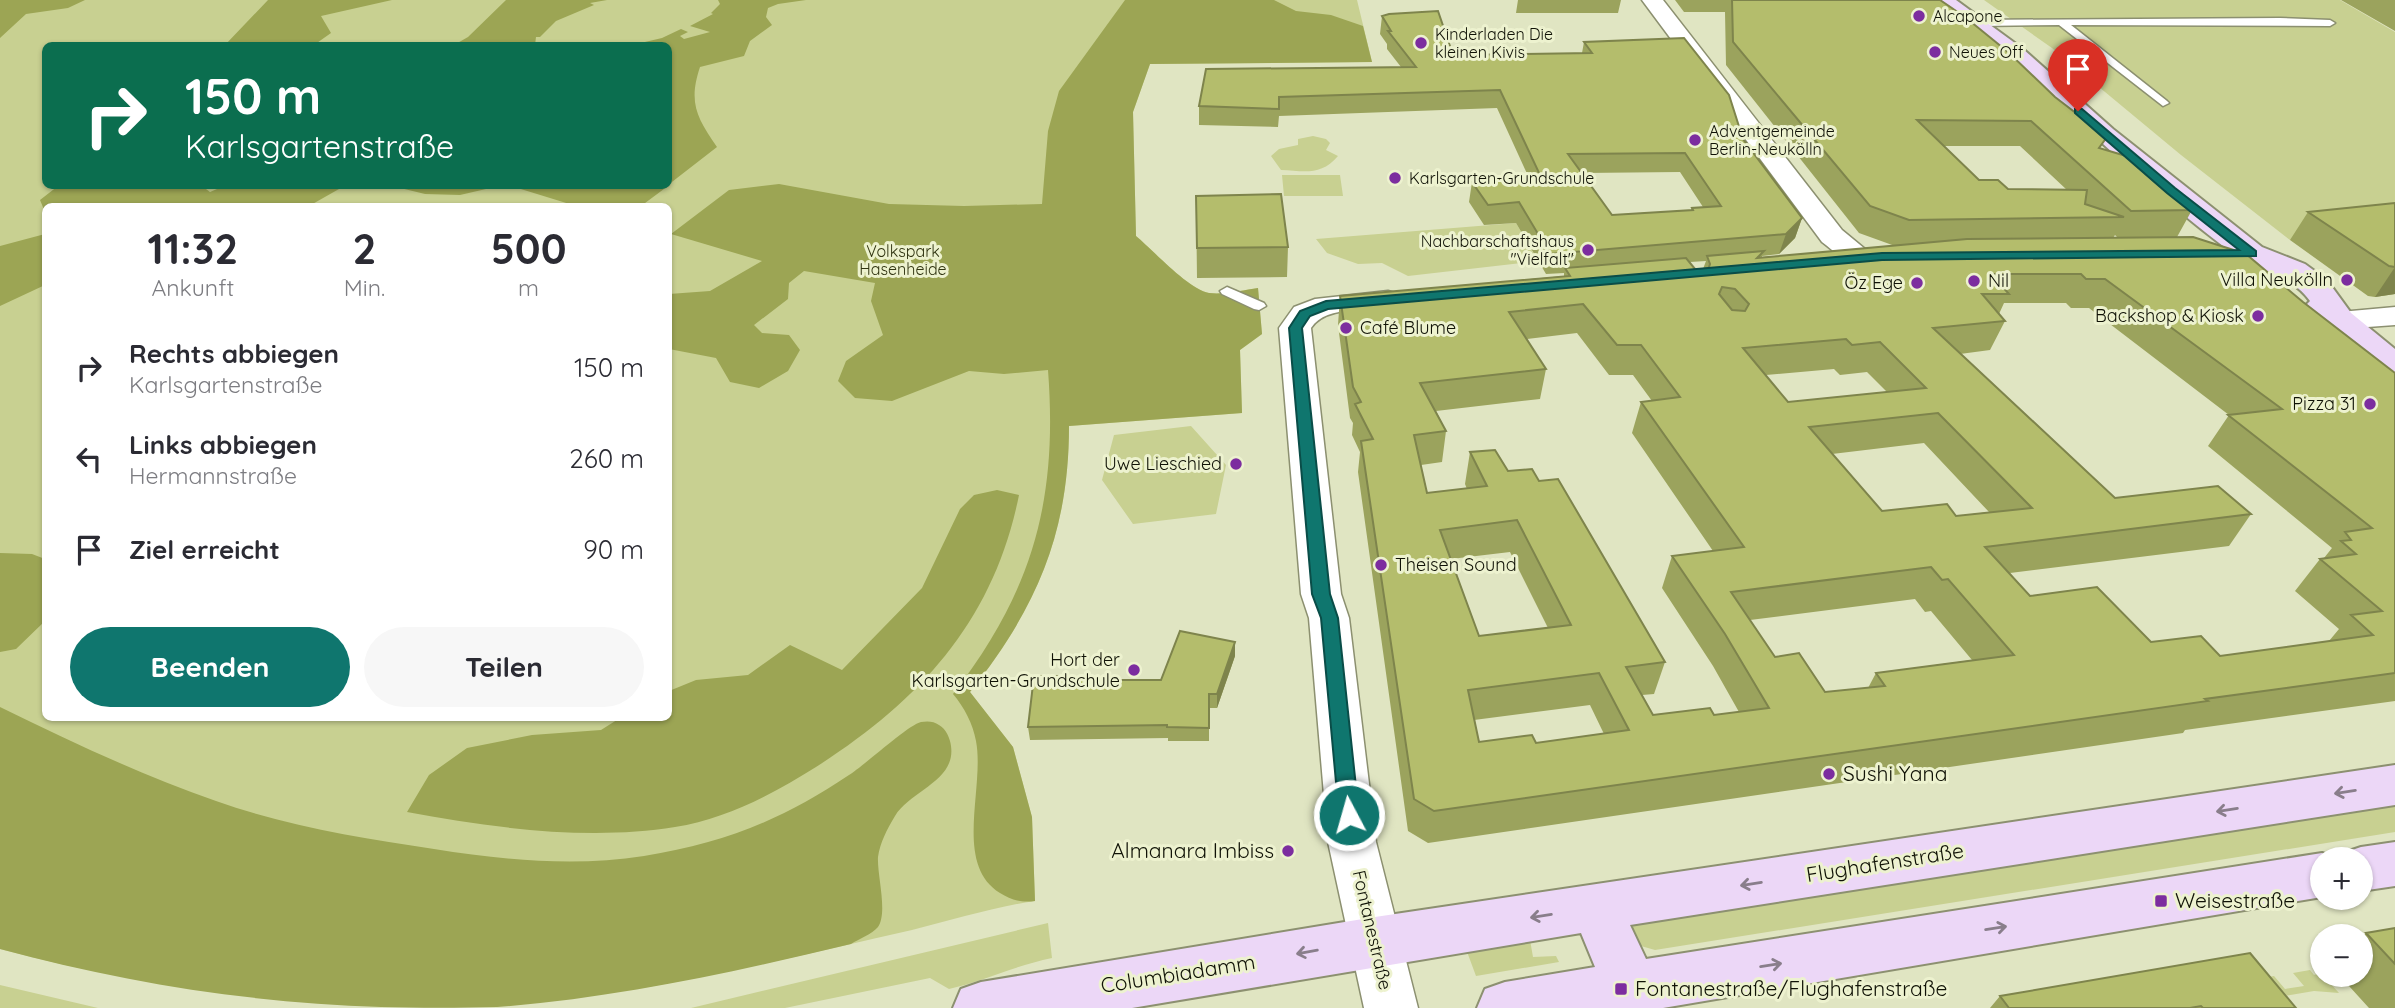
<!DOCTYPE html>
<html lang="de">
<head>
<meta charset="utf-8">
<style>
	body { margin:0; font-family:Quicksand,sans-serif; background:#f7f7f7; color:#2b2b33; height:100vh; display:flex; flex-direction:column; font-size:26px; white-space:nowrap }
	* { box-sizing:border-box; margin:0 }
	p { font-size:23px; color:#7c7c81 }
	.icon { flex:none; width:38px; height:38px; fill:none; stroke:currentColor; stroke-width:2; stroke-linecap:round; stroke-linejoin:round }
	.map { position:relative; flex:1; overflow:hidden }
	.drawer { position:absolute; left:42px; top:203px; width:630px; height:518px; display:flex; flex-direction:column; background:#fff; border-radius:10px; box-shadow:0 2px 5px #0004 }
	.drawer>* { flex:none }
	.top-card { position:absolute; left:42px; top:42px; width:630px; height:147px; border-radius:10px; box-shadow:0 2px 5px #0004; background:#0b6e4f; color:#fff; overflow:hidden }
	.controls { position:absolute; left:2310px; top:847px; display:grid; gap:14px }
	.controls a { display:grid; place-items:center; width:63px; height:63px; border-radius:50%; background:#fff; box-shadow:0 2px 5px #0004; font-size:35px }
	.pin { position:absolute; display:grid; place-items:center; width:60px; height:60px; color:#fff; margin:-72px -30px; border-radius:50% 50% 50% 0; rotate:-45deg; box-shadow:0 0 7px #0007 }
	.pin .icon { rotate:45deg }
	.me { position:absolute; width:77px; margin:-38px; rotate:354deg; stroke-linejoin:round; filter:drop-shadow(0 0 5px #0008) }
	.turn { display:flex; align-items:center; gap:24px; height:147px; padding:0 28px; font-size:32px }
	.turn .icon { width:91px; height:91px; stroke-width:2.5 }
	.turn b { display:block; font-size:49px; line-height:60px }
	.eta { display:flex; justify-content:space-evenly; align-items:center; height:119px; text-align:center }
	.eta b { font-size:42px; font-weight:700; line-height:49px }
	.cta { display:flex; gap:14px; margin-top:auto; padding:14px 28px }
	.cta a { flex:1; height:80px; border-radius:42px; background:#0f766e; color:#fff; font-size:28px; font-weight:700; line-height:80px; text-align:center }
	.cta a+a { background:#f7f7f7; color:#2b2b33 }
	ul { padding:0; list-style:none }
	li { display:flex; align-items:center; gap:21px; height:91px; padding:0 28px }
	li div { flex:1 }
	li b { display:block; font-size:26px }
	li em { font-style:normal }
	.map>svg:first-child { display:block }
</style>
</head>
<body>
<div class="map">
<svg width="2395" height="1008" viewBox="0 0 2395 1008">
	<rect width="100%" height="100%" fill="#e0e5c2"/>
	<path fill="#c8d091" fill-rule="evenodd" d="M 0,0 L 1357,0 L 1372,62 L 1150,64 L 1133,112 L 1136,236 C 1154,251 1188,289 1209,293 C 1224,295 1244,290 1258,288 L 1262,334 L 1240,350 L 1242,413 L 1069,426 C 1069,534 1036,609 970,692 L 1013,747 L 1032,817 L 1035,901 C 994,907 953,920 912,930 C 824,950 737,971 648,987 C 433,1008 210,1006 0,949 ZM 46,46 L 668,46 L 668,186 L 46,186 ZM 46,206 L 668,206 L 668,718 L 46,718 Z
		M 1984,0 L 2340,0 L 2395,32 L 2395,229 L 2290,240 L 2181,155 L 2052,48 Z
		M 1313,136 L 1326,139 L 1330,143 L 1326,150 L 1338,156 C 1321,176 1305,171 1281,170 L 1271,156 L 1279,149 L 1298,145 L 1298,139 Z
		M 1282,175 L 1340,175 L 1343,196 L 1284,196 Z
		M 1516,223 L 1538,261 L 1408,276 L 1382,263 L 1358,264 L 1327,253 L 1316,239 Z
		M 1191,426 L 1226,465 L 1216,514 L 1133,524 L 1102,480 L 1114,435 Z
		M 2395,803 L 2395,832 L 1655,950 L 1641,946 L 1632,932 L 1633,924 Z
		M 1048,923 L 1052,958 C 1017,965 984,981 949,989 L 930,978 L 785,1008 L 691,1008 Z
		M 1530,940 L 1533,957 L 1556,956 L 1559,962 L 1476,976 L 1466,949 Z
		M 2310,970 L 2314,975 L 2321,973 L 2339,993 L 2314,991 L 2267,999 L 2242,981 L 2274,976 L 2285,989 L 2304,986 L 2293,973 Z
		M 0,985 L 98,1008 L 0,1008 Z"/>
	<path fill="#9ca554" d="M 0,0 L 85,0 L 68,8 L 26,14 L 0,38 Z
		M 268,0 L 392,0 L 321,16 L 331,33 L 314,45 L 225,45 Z
		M 506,0 L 607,0 L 590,3 L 594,5 L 556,21 L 540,37 L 536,37 L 535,45 L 454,45 L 468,37 Z
		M 713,0 L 806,0 L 778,4 L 768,8 L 766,17 L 772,25 L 750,41 L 744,56 L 700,67 C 688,103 697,118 717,147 L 668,185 L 668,46 L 632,45 L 662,38 L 681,29 L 688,32 L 680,36 L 684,39 L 710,32 L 690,26 L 713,14 L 711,13 L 720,4 L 718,0 Z
		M 1125,0 L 1274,0 L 1296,11 L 1331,15 L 1363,26 L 1372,62 L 1150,64 L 1133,112 L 1136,236 C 1154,251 1188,289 1209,293 C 1224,295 1244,290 1258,288 L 1262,334 L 1240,350 L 1242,413 L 1069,426 C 1069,534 1036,609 970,692 L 1013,747 L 1032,817 L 1035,901 C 1022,903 1011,900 1000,893 C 953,864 985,788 976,741 C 973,724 964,707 953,694 C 1033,591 1058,500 1048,370 L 1004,374 L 969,371 L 892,401 L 855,398 L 838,381 L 846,361 L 883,335 L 871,301 L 875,283 L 804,271 L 789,283 L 788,299 L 754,325 L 762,333 L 789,335 L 800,350 L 788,371 L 759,388 L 730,382 L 716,358 L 669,349 L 669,294 L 710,291 L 762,261 L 671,234 L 729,190 L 779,184 L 889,204 L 964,206 L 1042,204 L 1048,131 L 1059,91 Z
		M 58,186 L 202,186 L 210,192 L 224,186 L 363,186 L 339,189 L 309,206 L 46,206 L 45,212 L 40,200 Z
		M 392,186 L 499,186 L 460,195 L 425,194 Z
		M 511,186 L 668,186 L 641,206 L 576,206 Z
		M 45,234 L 45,285 L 0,306 L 0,246 Z
		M 997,490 L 1019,495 C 994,620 921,700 816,767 C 773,794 726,819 675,827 C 589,841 492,828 407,812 L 429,775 L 467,748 L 532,735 L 601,730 L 620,718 L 668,718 L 669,691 L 696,680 L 748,675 L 790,645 L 842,670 L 922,588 L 960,509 L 974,495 Z
		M 0,553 L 32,554 L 45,559 L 46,620 L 16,649 L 0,652 Z
		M 0,707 C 71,742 142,775 216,801 C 286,826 361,838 434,849 C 504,860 574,867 644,856 C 724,843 782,820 849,775 C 865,765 908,725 921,722 C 927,721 934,721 939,725 C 946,729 950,738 951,746 C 956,781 911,790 895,816 C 887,829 880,843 878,857 C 877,875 888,913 878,927 C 872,934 859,939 851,944 C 735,972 617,998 497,1007 C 459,1008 419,1008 381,1007 C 252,1003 125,983 0,949 Z"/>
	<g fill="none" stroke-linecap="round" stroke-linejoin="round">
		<defs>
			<path id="service" d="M 2280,18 L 2330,20 L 2335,23 L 2330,26 L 2071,25 L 2167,101 L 2169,103 L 2163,106 L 2059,25 L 1976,26 L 1971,23 L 1976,20 Z
				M 1227,287 L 1264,303 L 1266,306 L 1259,310 L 1254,309 L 1222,294 L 1220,291 Z"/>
			<path id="minor" d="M 1642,0 L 1663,0 L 1842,230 L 1876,258 L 1872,264 C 1851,269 1838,254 1822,242 Z
				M 1388,291 L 1399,294 L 1403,300 L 1399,306 C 1373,313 1327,303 1311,328 L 1341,594 L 1349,618 L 1376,842 L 1418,1008 L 1364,1008 L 1328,842 L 1309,618 L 1301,594 L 1279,328 L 1294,307 L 1315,299 Z
				M 2395,307 L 2395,325 L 2340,329 L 2329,327 L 2325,320 L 2329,313 Z"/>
			<path id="secondary" d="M 1931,0 L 1956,0 L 2023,49 L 2113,129 L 2262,247 L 2305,264 L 2327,280 L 2351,313 L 2395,349 L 2395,376 L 2383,373 L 2329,327 L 2308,315 L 2303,308 L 2310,301 C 2290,273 2262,275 2238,257 C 2156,198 2085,124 2007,59 C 1987,42 1945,20 1931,0 Z
				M 2395,765 L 2395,805 L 1630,925 L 1646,959 L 2322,853 L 2340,859 L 2322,859 L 2322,897 L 1663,1008 L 1477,1008 L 1485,989 L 1505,982 L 1595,967 L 1581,933 L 1132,1008 L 953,1008 L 961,989 L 981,982 L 1375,917 Z
				M 2395,842 L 2395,886 L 2361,891 L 2361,859 L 2340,859 L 2343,853 L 2361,847 Z"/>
		</defs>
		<use href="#service" stroke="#8c9070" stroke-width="3"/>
		<use href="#minor" stroke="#8c9070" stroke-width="3"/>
		<use href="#secondary" stroke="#8c9070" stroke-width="4"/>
		<use href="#service" fill="#fff" fill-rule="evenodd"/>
		<use href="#minor" fill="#fff" fill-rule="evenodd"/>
		<use href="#secondary" fill="#ecd7f7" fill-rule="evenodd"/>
	</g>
	<path fill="#9ba35d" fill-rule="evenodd" d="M 1518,0 L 1621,0 L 1618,13 L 1516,13 Z
		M 1675,0 L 1940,0 L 2101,149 L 2192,210 L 2177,237 L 2117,237 L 2115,235 L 2113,238 L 2303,302 L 2395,373 L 2395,701 L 2185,730 L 2183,733 L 1428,843 L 1408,831 L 1358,472 L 1360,452 L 1352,435 L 1353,423 L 1350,418 L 1338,325 L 1340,296 L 1564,276 L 1564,273 L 1546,274 L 1516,223 L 1484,225 L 1469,202 L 1472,182 L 1529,178 L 1497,108 L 1279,116 L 1278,127 L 1199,125 L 1199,106 L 1401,67 L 1387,49 L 1387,44 L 1380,34 L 1382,16 L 1453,55 L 1582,53 L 1584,42 L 1743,139 L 1802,218 L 1795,238 L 1779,254 L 1762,256 L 1762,257 L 1895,246 L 1859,233 L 1726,65 L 1725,12 L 1684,12 ZM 1943,146 L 2020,146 L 2067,190 L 2008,189 L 1979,180 ZM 1680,172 L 1703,207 L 1692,208 L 1691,210 L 1612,215 L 1582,173 ZM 1706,261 L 1703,269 L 1695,269 L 1690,262 ZM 2004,303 L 2066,303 L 2071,308 L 2089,308 L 2229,415 L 2208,446 L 2332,548 L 2324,558 L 2320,559 L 2295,591 L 2339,629 L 2329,641 L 2220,656 L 2151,642 L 2030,596 L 2010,573 L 2229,546 L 2251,514 L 2115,498 L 1960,354 L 1990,350 L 2005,321 L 1999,314 ZM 1577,333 L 1609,375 L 1633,375 L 1652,401 L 1641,402 L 1632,433 L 1713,551 L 1672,556 L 1662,588 L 1713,666 L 1739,712 L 1714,715 L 1653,715 L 1642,695 L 1654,694 L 1665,662 L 1539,481 L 1508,471 L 1470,452 L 1465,484 L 1467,489 L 1427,493 L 1421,465 L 1442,462 L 1446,431 L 1436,411 L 1540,399 L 1546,369 L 1527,339 ZM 1834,369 L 1840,375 L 1867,372 L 1887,392 L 1788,402 L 1766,375 ZM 1924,443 L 1989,512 L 1956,516 L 1882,511 L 1832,454 ZM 1510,552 L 1548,628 L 1479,636 L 1451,559 ZM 1915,599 L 1925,612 L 1931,611 L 1972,660 L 1876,673 L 1868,688 L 1825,692 L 1775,657 L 1750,620 ZM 1590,705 L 1604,734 L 1536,743 L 1479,742 L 1474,720 Z
		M 2341,0 L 2395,0 L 2395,31 Z
		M 1196,196 L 1288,247 L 1287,277 L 1197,278 Z
		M 2395,203 L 2395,294 L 2375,297 L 2368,296 L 2290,240 L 2308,212 Z
		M 1235,642 L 1235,656 L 1217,708 L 1209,708 L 1209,741 L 1168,741 L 1168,738 L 1030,740 L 1028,727 L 1068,676 L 1068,680 L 1161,680 Z
		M 2395,928 L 2395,1008 L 2369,1008 L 2339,975 L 2361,975 L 2361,938 L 2366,933 Z
		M 2000,996 L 2296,1008 L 1990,1008 Z"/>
	<path fill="#7e844c" d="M 1802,218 L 1795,238 L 1779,254 L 1786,234 Z
		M 2395,267 L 2395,294 L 2375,297 Z
		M 1235,642 L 1235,656 L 1217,708 L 1217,694 Z"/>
	<path fill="#b4bd6c" stroke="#7e844c" stroke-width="2" fill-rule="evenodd" d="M 1732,0 L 1940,0 L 1965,17 L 2008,52 L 2055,97 L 2107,137 L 2099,148 L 2126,156 L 2192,210 L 2131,211 L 2031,121 L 1917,120 L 1979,180 L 1998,180 L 2008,189 L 2087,190 L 2085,204 L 2124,217 L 1909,220 L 1870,206 L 1733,42 Z
		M 1438,11 L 1453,55 L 1592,53 L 1584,42 L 1684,38 L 1729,95 L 1743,139 L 1802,218 L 1786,234 L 1550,254 L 1519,202 L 1488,205 L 1472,182 L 1541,177 L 1500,90 L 1279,97 L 1279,109 L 1199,106 L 1206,69 L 1416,67 L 1388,31 L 1391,31 L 1382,16 L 1389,14 ZM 1685,153 L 1721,206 L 1692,208 L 1693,210 L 1612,215 L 1568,154 Z
		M 1281,194 L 1288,247 L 1197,248 L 1196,196 Z
		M 2395,203 L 2395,267 L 2389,266 L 2308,212 Z
		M 2193,237 L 2246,254 L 2303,302 L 2395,373 L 2395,673 L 2205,699 L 2208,701 L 1434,811 L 1414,799 L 1361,441 L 1373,439 L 1355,404 L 1361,402 L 1353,387 L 1340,296 L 1570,276 L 1565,268 L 1686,258 L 1695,269 L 1708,270 L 1710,264 L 1707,256 L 1764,251 L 1757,258 L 1967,239 ZM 1991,274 L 2081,274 L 2086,279 L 2105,279 L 2282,409 L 2228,415 L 2372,528 L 2345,532 L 2351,540 L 2341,541 L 2356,554 L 2320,559 L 2382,611 L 2351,615 L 2373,635 L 2220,656 L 2201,636 L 2151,642 L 2097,587 L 2030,596 L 1985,547 L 2251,514 L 2218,486 L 2115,498 L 1933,328 L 2005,321 L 1982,294 L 2009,294 ZM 1722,287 L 1735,289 L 1749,304 L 1745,311 L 1732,310 L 1719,294 ZM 1583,304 L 1617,345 L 1641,345 L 1680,397 L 1641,402 L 1744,547 L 1672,556 L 1725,634 L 1769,708 L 1714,715 L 1710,708 L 1653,715 L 1626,667 L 1665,662 L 1558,479 L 1539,481 L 1532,469 L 1508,471 L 1495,450 L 1470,452 L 1487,486 L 1427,493 L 1414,435 L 1446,431 L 1420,383 L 1546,369 L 1509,312 ZM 1846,339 L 1852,345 L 1880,342 L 1926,388 L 1788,402 L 1743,348 ZM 1938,413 L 2032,508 L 1956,516 L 1947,504 L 1882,511 L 1809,427 ZM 1517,520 L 1571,625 L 1479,636 L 1440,530 ZM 1931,567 L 1942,580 L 1948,579 L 2014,655 L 1876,673 L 1885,686 L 1825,692 L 1799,653 L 1775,657 L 1731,592 ZM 1599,673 L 1629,730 L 1536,743 L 1532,735 L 1479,742 L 1468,690 Z
		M 1180,631 L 1235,642 L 1217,694 L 1209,694 L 1209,728 L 1167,727 L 1167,725 L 1028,727 L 1034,676 L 1068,676 L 1067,680 L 1161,680 Z
		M 2395,928 L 2395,964 L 2366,933 Z
		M 2250,953 L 2296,1008 L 2203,1008 L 2201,1006 L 2190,1008 L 2009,1008 L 2000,996 Z"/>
	<defs><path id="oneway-shaft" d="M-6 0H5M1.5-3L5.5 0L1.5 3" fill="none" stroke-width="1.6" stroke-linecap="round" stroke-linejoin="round" transform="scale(1.75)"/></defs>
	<g stroke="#897e8b">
		<use href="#oneway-shaft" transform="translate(2345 792) rotate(171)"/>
		<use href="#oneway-shaft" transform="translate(2227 810) rotate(171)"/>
		<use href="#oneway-shaft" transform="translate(1751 884) rotate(171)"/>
		<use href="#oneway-shaft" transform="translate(1541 916) rotate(171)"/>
		<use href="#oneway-shaft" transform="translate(1996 928) rotate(-9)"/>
		<use href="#oneway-shaft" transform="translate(1307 952) rotate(170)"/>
		<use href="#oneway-shaft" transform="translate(1771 965) rotate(-9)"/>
	</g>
	<path fill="#0f766e" stroke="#0a4d48" stroke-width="2" d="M 2075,109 L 2082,109 L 2175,188 L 2256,251 L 2256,256 L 1882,260 L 1328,309 L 1310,316 L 1302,328 L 1330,594 L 1338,618 L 1359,815 L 1356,821 L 1349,823 L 1342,821 L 1339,815 L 1321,618 L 1312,594 L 1289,328 L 1300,311 L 1326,301 L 1882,253 L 2239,250 L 2167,193 L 2075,113 Z"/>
	<g fill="#7c2d9f" stroke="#edf2cf" stroke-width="2.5">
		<circle cx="1919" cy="16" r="7"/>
		<circle cx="1421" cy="43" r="7"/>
		<circle cx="1935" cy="52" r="7"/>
		<circle cx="1695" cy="140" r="7"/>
		<circle cx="1395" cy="178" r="7"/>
		<circle cx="1588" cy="250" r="7"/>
		<circle cx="2347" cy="280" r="7"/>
		<circle cx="1974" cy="281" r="7"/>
		<circle cx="1917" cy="283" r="7"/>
		<circle cx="2258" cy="316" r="7"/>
		<circle cx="1346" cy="328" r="7"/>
		<circle cx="2370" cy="404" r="7"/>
		<circle cx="1236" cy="464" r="7"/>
		<circle cx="1381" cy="565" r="7"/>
		<circle cx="1134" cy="670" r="7"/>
		<circle cx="1829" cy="774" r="7"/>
		<circle cx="1288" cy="851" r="7"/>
		<rect x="2154" y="894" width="14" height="14" rx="3.5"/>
		<rect x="1614" y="982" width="14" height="14" rx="3.5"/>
	</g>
	<g text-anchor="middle" stroke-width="6" stroke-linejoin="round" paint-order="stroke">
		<g font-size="16" fill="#101206" stroke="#edf2cf" text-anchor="start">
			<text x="1933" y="22">Alcapone</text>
			<text x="1435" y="40">Kinderladen Die<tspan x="1435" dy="18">kleinen Kivis</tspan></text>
			<text x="1949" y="58">Neues Off</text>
			<text x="1709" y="137">Adventgemeinde<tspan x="1709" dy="18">Berlin-Neukölln</tspan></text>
			<text x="1409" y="184">Karlsgarten-Grundschule</text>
			<text x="1574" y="247" text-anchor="end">Nachbarschaftshaus<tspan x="1574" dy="18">"Vielfalt"</tspan></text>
		</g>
		<g font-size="16" fill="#313512" stroke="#edf2cf">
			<text x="903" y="257">Volkspark<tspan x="903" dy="18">Hasenheide</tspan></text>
		</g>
		<g font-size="18" fill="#101206" stroke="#edf2cf" text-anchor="end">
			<text x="2333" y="286">Villa Neukölln</text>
			<text x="1988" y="287" text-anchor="start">Nil</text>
			<text x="1903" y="289">Öz Ege</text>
			<text x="2244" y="322">Backshop &amp; Kiosk</text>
			<text x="1360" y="334" text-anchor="start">Café Blume</text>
			<text x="2356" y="410">Pizza 31</text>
			<text x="1222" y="470">Uwe Lieschied</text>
			<text x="1395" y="571" text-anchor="start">Theisen Sound</text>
			<text x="1120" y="666">Hort der<tspan x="1120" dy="21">Karlsgarten-Grundschule</tspan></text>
		</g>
		<g font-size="18" fill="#101206" stroke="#edf2cf">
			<text transform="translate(1372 930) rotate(77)" y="6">Fontanestraße</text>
		</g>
		<g font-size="21" fill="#101206" stroke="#edf2cf" text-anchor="start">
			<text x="1843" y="781">Sushi Yana</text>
			<text x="1274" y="858" text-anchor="end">Almanara Imbiss</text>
			<text x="2175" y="908">Weisestraße</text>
			<text x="1635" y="996">Fontanestraße/Flughafenstraße</text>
		</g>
		<g font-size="21" fill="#101206" stroke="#edf2cf">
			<text transform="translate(1885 863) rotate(-9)" y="7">Flughafenstraße</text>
			<text transform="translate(1178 974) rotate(-9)" y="7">Columbiadamm</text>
		</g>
	</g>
</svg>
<div class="controls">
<a>+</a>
<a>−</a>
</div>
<div class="pin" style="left:2078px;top:111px;background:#d93025"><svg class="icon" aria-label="arrive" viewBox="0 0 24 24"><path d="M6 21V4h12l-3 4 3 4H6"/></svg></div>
<svg class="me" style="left:1349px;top:815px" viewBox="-20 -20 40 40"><circle r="17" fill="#0f766e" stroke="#fff" stroke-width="3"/><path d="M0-11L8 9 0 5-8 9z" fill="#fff"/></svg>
<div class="top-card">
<div class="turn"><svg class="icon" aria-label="right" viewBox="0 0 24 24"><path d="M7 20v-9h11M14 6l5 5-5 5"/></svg><div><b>150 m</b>Karlsgartenstraße</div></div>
</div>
<section class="drawer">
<div class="eta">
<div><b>11:32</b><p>Ankunft</p></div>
<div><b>2</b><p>Min.</p></div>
<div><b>500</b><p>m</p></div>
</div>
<ul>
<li><svg class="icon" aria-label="right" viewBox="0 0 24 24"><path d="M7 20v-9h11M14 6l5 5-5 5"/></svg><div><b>Rechts abbiegen</b><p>Karlsgartenstraße</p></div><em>150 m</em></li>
<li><svg class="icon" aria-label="left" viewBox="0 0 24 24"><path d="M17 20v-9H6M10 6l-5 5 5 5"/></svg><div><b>Links abbiegen</b><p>Hermannstraße</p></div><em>260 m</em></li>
<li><svg class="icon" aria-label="arrive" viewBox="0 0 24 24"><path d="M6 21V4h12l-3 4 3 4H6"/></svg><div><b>Ziel erreicht</b></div><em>90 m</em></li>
</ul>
<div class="cta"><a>Beenden</a><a>Teilen</a></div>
</section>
</div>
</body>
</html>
